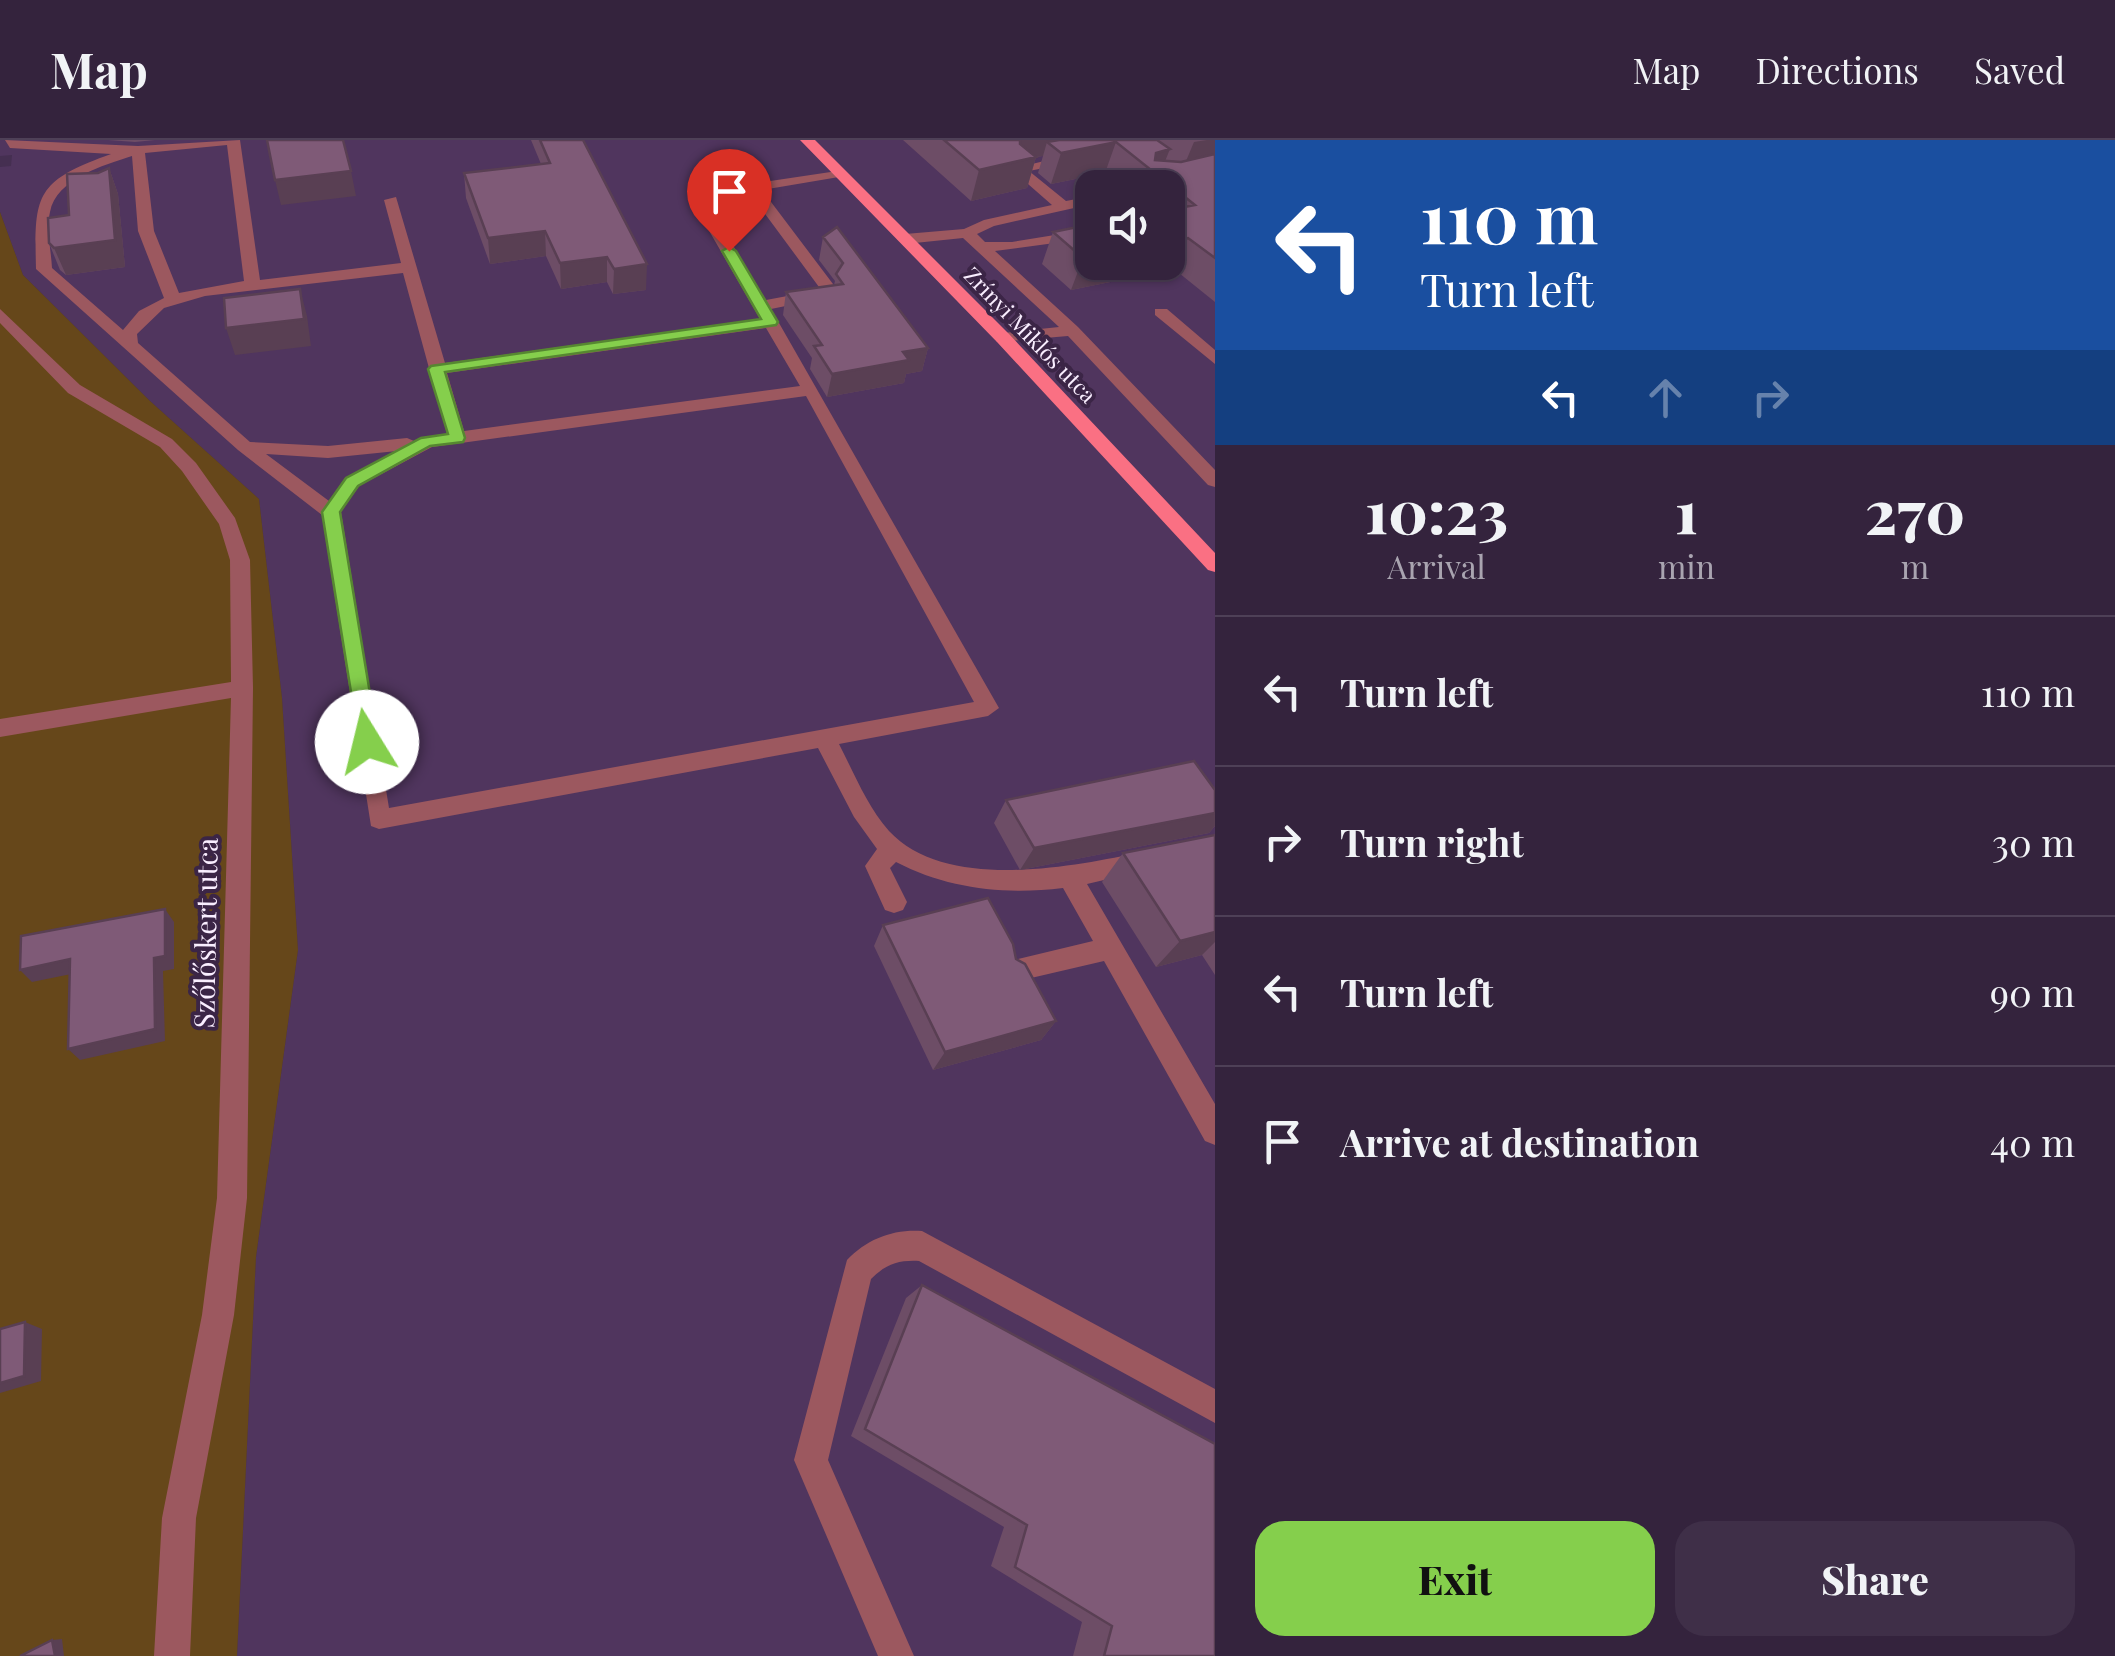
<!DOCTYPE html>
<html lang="en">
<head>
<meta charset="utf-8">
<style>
	body { margin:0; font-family:"Playfair Display",serif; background:#3f2f48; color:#f1f3f6; height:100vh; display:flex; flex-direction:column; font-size:38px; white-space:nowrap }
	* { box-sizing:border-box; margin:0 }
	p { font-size:32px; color:#a9a4b0 }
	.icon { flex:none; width:55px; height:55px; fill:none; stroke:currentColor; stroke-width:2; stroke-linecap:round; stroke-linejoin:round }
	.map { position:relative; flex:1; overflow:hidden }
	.side { display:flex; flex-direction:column; background:#34233d; width:900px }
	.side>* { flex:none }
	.top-card { background:#1a4fa0; color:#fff; overflow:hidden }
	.fabs { position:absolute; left:1075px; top:30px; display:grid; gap:20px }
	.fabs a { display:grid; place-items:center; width:110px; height:110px; border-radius:20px; background:#34233d; box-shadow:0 2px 8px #0004,0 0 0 2px #4e4057; font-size:50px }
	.pin { position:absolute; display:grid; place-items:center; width:85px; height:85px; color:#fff; margin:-102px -42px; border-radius:50% 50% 50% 0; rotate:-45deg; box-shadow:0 0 10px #0007 }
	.pin .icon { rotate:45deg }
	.me { position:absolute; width:110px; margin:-55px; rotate:351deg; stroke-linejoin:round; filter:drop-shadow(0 0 8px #0008) }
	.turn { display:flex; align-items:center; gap:35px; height:210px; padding:0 40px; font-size:45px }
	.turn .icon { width:130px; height:130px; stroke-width:2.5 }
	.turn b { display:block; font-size:70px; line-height:85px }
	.lanes { display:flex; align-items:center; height:95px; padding:0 40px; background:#0003; justify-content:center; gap:50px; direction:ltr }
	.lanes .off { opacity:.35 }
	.eta { display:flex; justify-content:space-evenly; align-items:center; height:170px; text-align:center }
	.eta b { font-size:60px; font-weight:800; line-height:70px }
	.button { display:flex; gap:20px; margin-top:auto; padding:20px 40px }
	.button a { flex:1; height:115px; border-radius:30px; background:#85cf4c; color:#111; font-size:40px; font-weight:800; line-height:115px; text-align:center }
	.button a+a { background:#3f2f48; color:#f1f3f6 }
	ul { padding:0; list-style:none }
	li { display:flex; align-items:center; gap:30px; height:150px; padding:0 40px; border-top:2px solid #4e4057 }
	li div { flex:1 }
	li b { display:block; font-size:38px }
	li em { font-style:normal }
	header { display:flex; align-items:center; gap:60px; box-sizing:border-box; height:140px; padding:0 50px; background:#34233d; border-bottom:2px solid #4e4057 }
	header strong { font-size:48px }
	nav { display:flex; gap:55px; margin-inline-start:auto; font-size:35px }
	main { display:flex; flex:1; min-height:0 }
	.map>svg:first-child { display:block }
</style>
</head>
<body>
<header>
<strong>Map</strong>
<nav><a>Map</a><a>Directions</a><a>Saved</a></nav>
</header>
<main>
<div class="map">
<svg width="1215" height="1516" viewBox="0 0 1215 1516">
	<rect width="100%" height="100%" fill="#452f51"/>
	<path fill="#50355e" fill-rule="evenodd" d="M 0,0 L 1215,0 L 1215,1516 L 237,1516 L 256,1117 L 298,810 L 282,558 L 259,359 L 150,261 L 23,135 L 0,72 L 0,27 L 11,26 L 12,15 L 0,16 ZM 1092,48 L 1168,48 L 1168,122 L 1092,122 Z"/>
	<path fill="#66471a" d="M 0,72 L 23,135 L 150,261 L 259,359 L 282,558 L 298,810 L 256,1117 L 237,1516 L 0,1516 Z"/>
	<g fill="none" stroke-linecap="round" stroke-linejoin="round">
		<path fill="#9c585f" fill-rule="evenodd" d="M 5,0 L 138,6 L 240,0 L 260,140 L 401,123 L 384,60 L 396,57 L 445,223 L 760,179 L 689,56 L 696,52 L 844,30 L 844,36 L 839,37 L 762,50 L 836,148 L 825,158 L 771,169 L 999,568 L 988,576 L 839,604 C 854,633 867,666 889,691 C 946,752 1071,727 1142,712 L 1151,715 L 1154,722 L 1151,729 L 1087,744 L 1215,964 L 1215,1005 L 1205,1001 L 1104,821 L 1014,842 L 1005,838 L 1001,830 L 1005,822 L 1093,801 L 1063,748 C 1005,755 948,749 896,722 L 890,728 L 907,762 L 903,770 L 894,773 L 885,770 L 865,726 L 877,709 L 854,677 L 818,608 L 379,689 L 371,686 L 322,375 L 238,310 L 36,129 C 34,54 36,41 111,14 L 10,8 ZM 227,5 L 244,141 L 179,153 L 154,91 L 145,13 ZM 132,16 L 138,91 L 164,158 L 139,171 L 123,190 L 52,128 C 51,109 46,90 50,72 C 56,39 104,25 132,16 ZM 749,52 L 819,147 L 814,151 L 766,160 L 705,59 ZM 403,133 L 447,294 L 414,301 L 407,298 L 328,306 L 250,302 L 138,203 L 137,194 L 164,168 L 205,156 ZM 766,188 L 800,246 L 464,291 L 447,233 ZM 806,256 L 974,562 L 389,668 L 341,372 L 359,346 L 432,307 ZM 397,311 L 345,338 L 329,361 L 266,314 L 328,318 Z
			M 1074,14 L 1081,18 L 1079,21 L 1029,31 L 1066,61 L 1092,56 L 1092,64 L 994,86 L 977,94 L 985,102 L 1012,102 L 1092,89 L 1092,98 L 995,111 L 1078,187 L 1215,330 L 1215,347 L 1208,345 L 1068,196 L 997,202 L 995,198 L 1003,193 L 1059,187 L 963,98 L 905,104 L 897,99 L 905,94 L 964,89 L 984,80 L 1052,65 L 1011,29 Z
			M 0,169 L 80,245 L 172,299 L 196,323 L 235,378 L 250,420 L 253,548 L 247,1058 L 234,1175 L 196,1378 L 190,1516 L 154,1516 L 162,1378 L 202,1175 L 217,1058 L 231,558 L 0,597 L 0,579 L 231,542 L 230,420 L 219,384 L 182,331 L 160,307 L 68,253 L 0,183 Z
			M 1155,169 L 1167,169 L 1215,210 L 1215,224 L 1155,175 Z
			M 922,1091 L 1215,1249 L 1215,1283 L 919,1121 C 899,1120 886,1124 871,1139 L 828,1320 L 914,1516 L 878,1516 L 794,1320 L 847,1120 C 867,1099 893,1089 922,1091 Z"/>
		<path fill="#fa7083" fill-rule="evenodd" d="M 800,0 L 815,0 L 1009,194 L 1215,413 L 1215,432 L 1208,430 L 997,202 Z"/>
	</g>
	<path fill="#6d4d66" d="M 108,0 L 155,0 L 135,2 Z
		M 531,0 L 583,0 L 646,150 L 613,154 L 607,142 L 561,149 L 546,116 L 490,124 L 466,58 L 464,33 L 541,24 Z
		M 903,0 L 1215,0 L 1215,162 L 1174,129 L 1071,150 L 1042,124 L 1053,92 L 1168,122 L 1168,48 L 1122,48 L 1105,33 L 1051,44 L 1038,33 L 1043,16 L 1036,17 L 1027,48 L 971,61 Z
		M 109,28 L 118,54 L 125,127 L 66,135 L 60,130 L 49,103 L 98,33 Z
		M 823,97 L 928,208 L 922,231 L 906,234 L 904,243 L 827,257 L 810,229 L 812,218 L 783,175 L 786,152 L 834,145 L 835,141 L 819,120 Z
		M 1215,650 L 1215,686 L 1209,693 L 1020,730 L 994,683 L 1006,660 Z
		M 1215,695 L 1215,835 L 1202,815 L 1156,827 L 1102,742 L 1123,713 Z
		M 883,785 L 1016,819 L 1056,881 L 1041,900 L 933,930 L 874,806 Z
		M 922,1145 L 1215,1516 L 1073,1516 L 1082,1482 L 991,1426 L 1004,1387 L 851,1296 L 906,1158 Z"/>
	<path fill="#593f53" d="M 1019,0 L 1110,0 L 1047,2 L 1043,16 L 1036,17 L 1027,48 L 971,61 L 979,30 L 1012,22 Z
		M 1207,0 L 1215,0 L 1215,27 L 1181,33 L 1194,2 Z
		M 1116,2 L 1105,33 L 1051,44 L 1061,13 Z
		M 1170,9 L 1159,36 L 1150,29 L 1156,13 Z
		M 109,28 L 118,54 L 125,127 L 66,135 L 54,108 Z
		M 351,31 L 356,56 L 281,65 L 275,40 Z
		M 545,91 L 546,116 L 490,124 L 488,98 Z
		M 1188,98 L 1174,129 L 1071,150 L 1083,118 L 1092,116 L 1092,122 L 1168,122 L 1168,102 Z
		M 607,117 L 607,142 L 561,149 L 560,123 Z
		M 647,124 L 646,150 L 613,154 L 614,129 Z
		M 300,149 L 307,176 L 311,206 L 235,215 L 226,188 Z
		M 928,208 L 922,231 L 906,234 L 904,243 L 827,257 L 832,234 L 903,212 Z
		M 1215,673 L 1215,686 L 1209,693 L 1020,730 L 1034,708 Z
		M 165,769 L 174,782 L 174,829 L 163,831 L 165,901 L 80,920 L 68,909 L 154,818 Z
		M 1215,792 L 1215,802 L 1202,815 L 1156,827 L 1180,801 Z
		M 70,819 L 81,832 L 32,842 L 20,830 Z
		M 1056,881 L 1041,900 L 933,930 L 945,912 Z
		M 25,1182 L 42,1189 L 41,1241 L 0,1253 L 0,1243 Z
		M 62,1499 L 64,1516 L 55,1516 L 52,1500 Z"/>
	<path fill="#7f5a77" stroke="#593f53" stroke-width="2.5" d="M 267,0 L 343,0 L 351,31 L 275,40 Z
		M 540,0 L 583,0 L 647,124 L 614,129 L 607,117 L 560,123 L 545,91 L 488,98 L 464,33 L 550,23 Z
		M 944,0 L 1020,0 L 1020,4 L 1036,17 L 979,30 Z
		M 1059,0 L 1157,0 L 1170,9 L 1156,13 L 1155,20 L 1181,22 L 1215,14 L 1215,118 L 1188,98 L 1168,102 L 1168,70 L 1195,65 L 1116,2 L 1061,13 L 1047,2 Z
		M 109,28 L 115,100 L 54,108 L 49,103 L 48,78 L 69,75 L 67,34 L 98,33 Z
		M 1092,84 L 1092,116 L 1083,118 L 1053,92 Z
		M 837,87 L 928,208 L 903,212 L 909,220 L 832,234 L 814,206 L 822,205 L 786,152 L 843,144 L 836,134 L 843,123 L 823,97 Z
		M 300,149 L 304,179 L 226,188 L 224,158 Z
		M 1194,621 L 1215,650 L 1215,673 L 1034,708 L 1006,660 Z
		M 1215,695 L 1215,792 L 1180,801 L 1123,713 Z
		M 988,758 L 1013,804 L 1016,819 L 1025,824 L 1056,881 L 945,912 L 883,785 Z
		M 165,769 L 165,816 L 154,818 L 155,889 L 68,909 L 70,819 L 20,830 L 21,796 Z
		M 922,1145 L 1215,1304 L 1215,1516 L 1104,1516 L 1112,1486 L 1015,1427 L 1027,1385 L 865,1289 Z
		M 25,1182 L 24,1236 L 0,1243 L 0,1189 Z
		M 52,1500 L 55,1516 L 20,1516 Z"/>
	<path fill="#85cf4c" stroke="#568731" stroke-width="2.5" d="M 729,107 L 736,111 L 778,182 L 776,185 L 445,232 L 465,298 L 463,302 L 430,306 L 358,346 L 340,372 L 378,602 L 367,610 L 360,608 L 322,372 L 346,338 L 421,298 L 448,294 L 428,229 L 431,226 L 761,179 L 722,111 Z"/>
	<g text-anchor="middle" stroke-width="8" stroke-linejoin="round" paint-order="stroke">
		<g font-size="22" fill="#f9eeff" stroke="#3b2546">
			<text transform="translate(1030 195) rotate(46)" y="8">Zrínyi Miklós utca</text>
		</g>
		<g font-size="28" fill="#f9eeff" stroke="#3b2546">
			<text transform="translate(206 793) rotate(-89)" y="10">Szőlőskert utca</text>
		</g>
	</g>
</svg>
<div class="fabs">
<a><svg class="icon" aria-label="sound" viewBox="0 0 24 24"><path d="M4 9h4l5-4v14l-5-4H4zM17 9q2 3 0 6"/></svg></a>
</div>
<div class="pin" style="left:729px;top:111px;background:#d93025"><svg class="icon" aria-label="arrive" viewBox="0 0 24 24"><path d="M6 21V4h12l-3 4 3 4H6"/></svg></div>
<svg class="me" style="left:367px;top:602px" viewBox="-20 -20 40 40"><circle r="19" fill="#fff"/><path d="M0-13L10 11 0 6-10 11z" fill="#85cf4c"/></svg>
</div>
<section class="side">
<div class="top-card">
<div class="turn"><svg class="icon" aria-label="left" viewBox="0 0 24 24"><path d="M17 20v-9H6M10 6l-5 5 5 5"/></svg><div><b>110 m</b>Turn left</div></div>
<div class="lanes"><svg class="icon" aria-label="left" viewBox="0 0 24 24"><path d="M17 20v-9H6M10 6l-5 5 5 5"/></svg><svg class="icon off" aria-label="ahead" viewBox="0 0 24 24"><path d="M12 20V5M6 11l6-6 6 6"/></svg><svg class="icon off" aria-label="right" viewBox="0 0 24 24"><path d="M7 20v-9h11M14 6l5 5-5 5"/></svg></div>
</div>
<div class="eta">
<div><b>10:23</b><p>Arrival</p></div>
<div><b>1</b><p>min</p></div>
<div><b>270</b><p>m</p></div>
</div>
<ul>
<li><svg class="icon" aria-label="left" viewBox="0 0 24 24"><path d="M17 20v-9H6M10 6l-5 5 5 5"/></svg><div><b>Turn left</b></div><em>110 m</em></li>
<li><svg class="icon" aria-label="right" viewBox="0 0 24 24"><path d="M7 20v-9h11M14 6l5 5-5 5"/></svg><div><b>Turn right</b></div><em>30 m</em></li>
<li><svg class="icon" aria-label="left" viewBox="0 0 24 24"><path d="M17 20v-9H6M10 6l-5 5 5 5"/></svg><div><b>Turn left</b></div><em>90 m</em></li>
<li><svg class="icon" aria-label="arrive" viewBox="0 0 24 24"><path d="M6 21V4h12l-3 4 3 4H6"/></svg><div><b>Arrive at destination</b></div><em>40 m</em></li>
</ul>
<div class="button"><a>Exit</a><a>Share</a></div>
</section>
</main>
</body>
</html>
